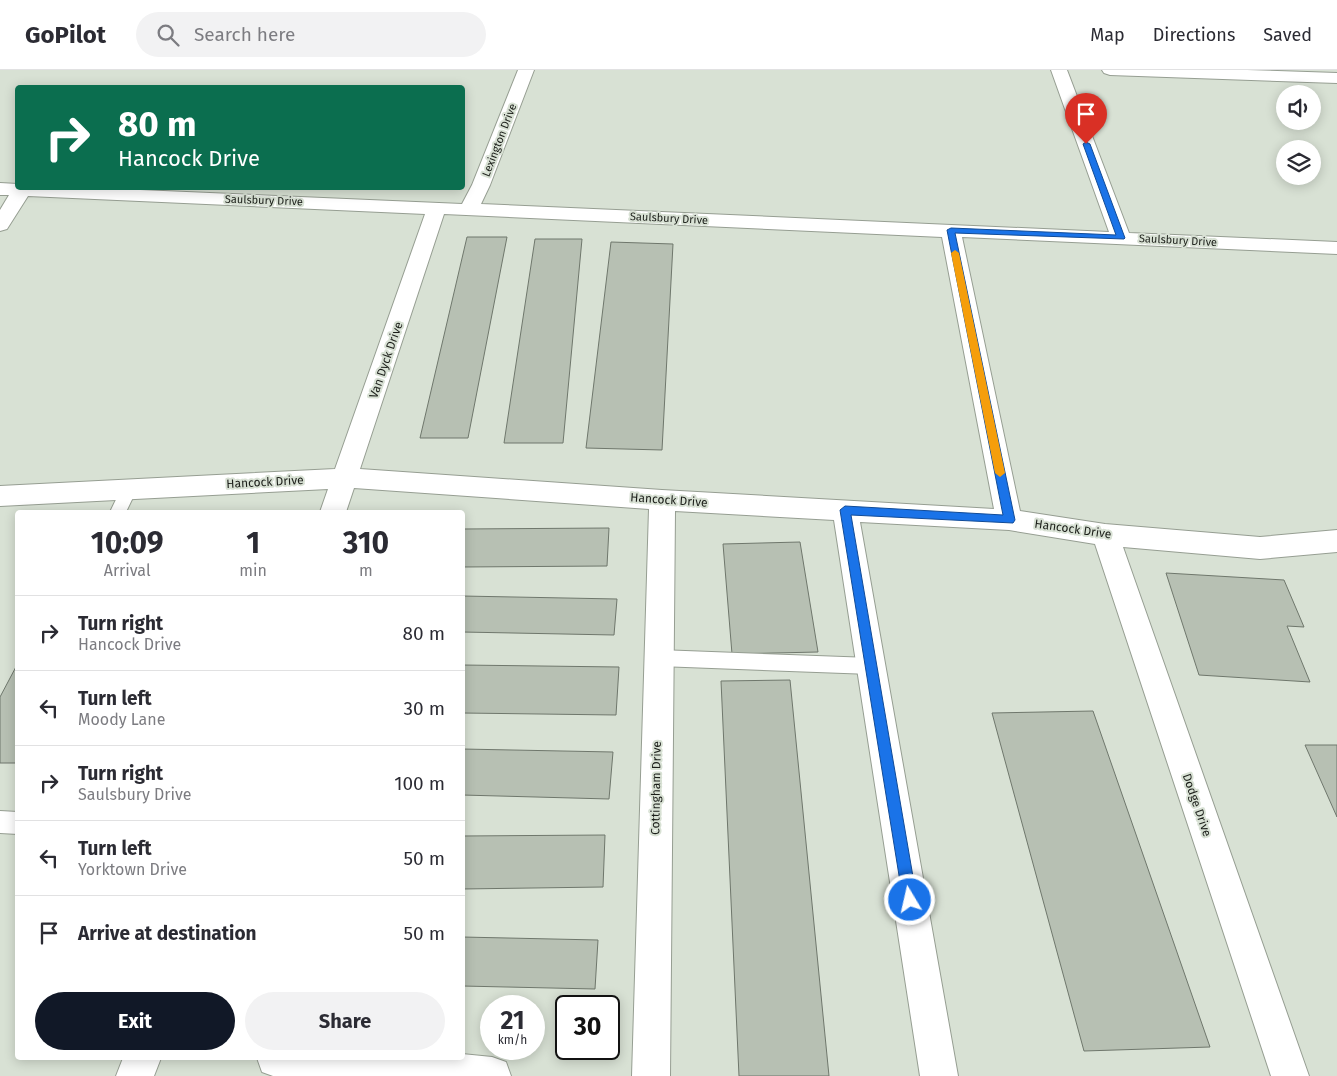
<!DOCTYPE html>
<html lang="en">
<head>
<meta charset="utf-8">
<style>
	body { margin:0; font-family:"Fira Sans",sans-serif; background:#f2f2f3; color:#2b2b33; height:100vh; display:flex; flex-direction:column; font-size:19px; white-space:nowrap }
	* { box-sizing:border-box; margin:0 }
	p { font-size:16px; color:#7c7c81 }
	.icon { flex:none; width:28px; height:28px; fill:none; stroke:currentColor; stroke-width:2; stroke-linecap:round; stroke-linejoin:round }
	.map { position:relative; flex:1; overflow:hidden }
	.sheet { position:absolute; left:15px; top:440px; width:450px; height:550px; display:flex; flex-direction:column; background:#fff; border-radius:5px; box-shadow:0 2px 12px #0003 }
	.sheet>* { flex:none }
	.top-card { position:absolute; left:15px; top:15px; width:450px; height:105px; border-radius:5px; box-shadow:0 2px 12px #0003; background:#0b6e4f; color:#fff; overflow:hidden }
	.tools { position:absolute; left:1276px; top:15px; display:grid; gap:10px }
	.tools a { display:grid; place-items:center; width:45px; height:45px; border-radius:50%; background:#fff; box-shadow:0 2px 12px #0003; font-size:25px }
	.speed { position:absolute; left:480px; top:925px; display:flex; gap:10px; font-size:25px; font-weight:700; text-align:center }
	.speed>* { display:grid; place-content:center; width:65px; height:65px; border-radius:50%; background:#fff; box-shadow:0 2px 12px #0003; line-height:1 }
	.speed small { font-size:12px; font-weight:400 }
	.speed .limit { border:2px solid #111; border-radius:8px; background:#fff; color:#111 }
	.pin { position:absolute; display:grid; place-items:center; width:42px; height:42px; color:#fff; margin:-51px -21px; border-radius:50% 50% 50% 0; rotate:-45deg; box-shadow:0 0 5px #0007 }
	.pin .icon { rotate:45deg }
	.me { position:absolute; width:55px; margin:-28px; rotate:351deg; stroke-linejoin:round; filter:drop-shadow(0 0 4px #0008) }
	.turn { display:flex; align-items:center; gap:18px; height:105px; padding:0 20px; font-size:22px }
	.turn .icon { width:65px; height:65px; stroke-width:2.5 }
	.turn b { display:block; font-size:35px; line-height:42px }
	.eta { display:flex; justify-content:space-evenly; align-items:center; height:85px; text-align:center }
	.eta b { font-size:30px; font-weight:700; line-height:35px }
	.primary-button { display:flex; gap:10px; margin-top:auto; padding:10px 20px }
	.primary-button a { flex:1; height:58px; border-radius:30px; background:#111827; color:#fff; font-size:20px; font-weight:700; line-height:58px; text-align:center }
	.primary-button a+a { background:#f2f2f3; color:#2b2b33 }
	ul { padding:0; list-style:none }
	li { display:flex; align-items:center; gap:15px; height:75px; padding:0 20px; border-top:1px solid #e1e1e2 }
	li div { flex:1 }
	li b { display:block; font-size:19px }
	li em { font-style:normal }
	header { display:flex; align-items:center; gap:30px; box-sizing:border-box; height:70px; padding:0 25px; background:#fff; border-bottom:1px solid #e1e1e2 }
	header strong { font-size:24px }
	nav { display:flex; gap:28px; margin-inline-start:auto; font-size:18px }
	.search { width:350px; height:45px; background:#f2f2f3; display:flex; align-items:center; gap:12px; box-sizing:border-box; padding:0 18px; border-radius:28px; color:#7c7c81; font-size:19px }
	.map>svg:first-child { display:block }
</style>
</head>
<body>
<header>
<strong>GoPilot</strong>
<div class="search"><svg class="icon" aria-label="search" viewBox="0 0 24 24"><circle cx="10" cy="10" r="6"/><path d="M15 15l6 6"/></svg>Search here</div>
<nav><a>Map</a><a>Directions</a><a>Saved</a></nav>
</header>
<div class="map">
<svg width="1337" height="1006" viewBox="0 0 1337 1006">
	<rect width="100%" height="100%" fill="#d8e1d4"/>
	<path fill="#b7c0b3" stroke="#6f776c" d="M 467,167 L 507,167 L 468,368 L 420,368 Z
		M 535,169 L 582,169 L 563,373 L 504,373 Z
		M 611,172 L 673,174 L 662,380 L 586,378 Z
		M 609,458 L 607,496 L 462,497 L 462,459 Z
		M 800,472 L 818,582 L 732,584 L 723,474 Z
		M 1166,503 L 1284,510 L 1304,557 L 1287,556 L 1310,612 L 1199,605 Z
		M 462,526 L 617,529 L 614,565 L 462,562 Z
		M 18,593 L 18,693 L 0,693 L 0,627 Z
		M 462,595 L 619,597 L 616,645 L 462,643 Z
		M 790,610 L 829,1006 L 739,1006 L 721,611 Z
		M 1093,641 L 1210,977 L 1084,981 L 992,643 Z
		M 1305,675 L 1337,675 L 1337,747 Z
		M 462,679 L 613,682 L 609,729 L 462,725 Z
		M 605,765 L 603,817 L 462,819 L 462,766 Z
		M 462,867 L 598,870 L 595,919 L 462,916 Z"/>
	<g fill="none" stroke-linecap="round" stroke-linejoin="round">
		<defs>
			<path id="lane" d="M 129,413 L 135,415 L 137,419 L 126,442 L 110,442 L 123,415 Z
				M 659,580 L 871,588 L 878,590 L 880,596 L 878,602 L 871,604 L 659,596 L 652,594 L 650,588 L 652,582 Z
				M 0,741 L 18,742 L 18,764 L 0,763 Z"/>
			<path id="street" d="M 518,0 L 534,0 L 490,115 L 481,134 L 1109,162 L 1051,0 L 1067,0 L 1129,163 L 1337,172 L 1337,184 L 962,167 L 1020,441 L 1105,454 L 1260,467 L 1337,460 L 1337,482 L 1260,489 L 1123,477 L 1309,1006 L 1271,1006 L 1095,474 L 1009,460 L 860,452 L 958,1006 L 920,1006 L 834,450 L 675,441 L 670,1006 L 632,1006 L 649,439 L 354,418 L 346,442 L 320,442 L 328,419 L 0,436 L 0,416 L 335,399 L 425,144 L 28,126 L 7,159 L 0,161 L 0,140 L 9,125 L 0,125 L 0,113 L 18,114 L 18,118 L 94,118 L 462,134 L 472,115 ZM 444,144 L 942,167 L 994,439 L 662,420 L 360,399 Z
				M 1102,0 L 1247,0 L 1337,3 L 1337,13 L 1110,5 L 1104,3 Z
				M 462,984 L 492,987 L 506,992 L 511,1006 L 273,1006 L 262,1002 L 257,988 L 462,988 Z
				M 123,988 L 161,988 L 154,1006 L 116,1006 Z"/>
		</defs>
		<use href="#lane" stroke="#969e92" stroke-width="2"/>
		<use href="#street" stroke="#969e92" stroke-width="2"/>
		<use href="#lane" fill="#fff" fill-rule="evenodd"/>
		<use href="#street" fill="#fff" fill-rule="evenodd"/>
	</g>
	<path fill="#1a73e8" stroke="#114b97" d="M 1086,72 L 1090,74 L 1125,168 L 1124,169 L 955,163 L 1015,450 L 1013,453 L 851,445 L 917,830 L 915,835 L 910,838 L 905,835 L 903,830 L 840,440 L 845,436 L 1003,445 L 947,160 L 951,158 L 1116,165 L 1083,74 Z"/>
	<path fill="#f59e0b" d="M 955,180 L 959,183 L 1005,403 L 1000,407 L 995,403 L 951,183 Z"/>
	<g text-anchor="middle" stroke-width="4" stroke-linejoin="round" paint-order="stroke">
		<g font-size="11" fill="#1b1e19" stroke="#d8e1d4">
			<text transform="translate(499 70) rotate(-69)" y="4">Lexington Drive</text>
			<text transform="translate(264 130) rotate(2)" y="4">Saulsbury Drive</text>
			<text transform="translate(669 148) rotate(3)" y="4">Saulsbury Drive</text>
			<text transform="translate(1178 170) rotate(3)" y="4">Saulsbury Drive</text>
		</g>
		<g font-size="12" fill="#1b1e19" stroke="#d8e1d4">
			<text transform="translate(386 290) rotate(-71)" y="4">Van Dyck Drive</text>
			<text transform="translate(265 412) rotate(-3)" y="4">Hancock Drive</text>
			<text transform="translate(669 430) rotate(4)" y="4">Hancock Drive</text>
			<text transform="translate(1073 459) rotate(8)" y="4">Hancock Drive</text>
			<text transform="translate(656 718) rotate(-89)" y="4">Cottingham Drive</text>
			<text transform="translate(1197 735) rotate(71)" y="4">Dodge Drive</text>
		</g>
	</g>
</svg>
<div class="tools">
<a><svg class="icon" aria-label="sound" viewBox="0 0 24 24"><path d="M4 9h4l5-4v14l-5-4H4zM17 9q2 3 0 6"/></svg></a>
<a><svg class="icon" aria-label="layers" viewBox="0 0 24 24"><path d="M12 4l9 5-9 5-9-5zM3 14l9 5 9-5"/></svg></a>
</div>
<div class="speed"><div>21<small>km/h</small></div><div class="limit">30</div></div>
<div class="pin" style="left:1086px;top:74px;background:#d93025"><svg class="icon" aria-label="arrive" viewBox="0 0 24 24"><path d="M6 21V4h12l-3 4 3 4H6"/></svg></div>
<svg class="me" style="left:910px;top:830px" viewBox="-20 -20 40 40"><circle r="17" fill="#1a73e8" stroke="#fff" stroke-width="3"/><path d="M0-11L8 9 0 5-8 9z" fill="#fff"/></svg>
<div class="top-card">
<div class="turn"><svg class="icon" aria-label="right" viewBox="0 0 24 24"><path d="M7 20v-9h11M14 6l5 5-5 5"/></svg><div><b>80 m</b>Hancock Drive</div></div>
</div>
<section class="sheet">
<div class="eta">
<div><b>10:09</b><p>Arrival</p></div>
<div><b>1</b><p>min</p></div>
<div><b>310</b><p>m</p></div>
</div>
<ul>
<li><svg class="icon" aria-label="right" viewBox="0 0 24 24"><path d="M7 20v-9h11M14 6l5 5-5 5"/></svg><div><b>Turn right</b><p>Hancock Drive</p></div><em>80 m</em></li>
<li><svg class="icon" aria-label="left" viewBox="0 0 24 24"><path d="M17 20v-9H6M10 6l-5 5 5 5"/></svg><div><b>Turn left</b><p>Moody Lane</p></div><em>30 m</em></li>
<li><svg class="icon" aria-label="right" viewBox="0 0 24 24"><path d="M7 20v-9h11M14 6l5 5-5 5"/></svg><div><b>Turn right</b><p>Saulsbury Drive</p></div><em>100 m</em></li>
<li><svg class="icon" aria-label="left" viewBox="0 0 24 24"><path d="M17 20v-9H6M10 6l-5 5 5 5"/></svg><div><b>Turn left</b><p>Yorktown Drive</p></div><em>50 m</em></li>
<li><svg class="icon" aria-label="arrive" viewBox="0 0 24 24"><path d="M6 21V4h12l-3 4 3 4H6"/></svg><div><b>Arrive at destination</b></div><em>50 m</em></li>
</ul>
<div class="primary-button"><a>Exit</a><a>Share</a></div>
</section>
</div>
</body>
</html>
